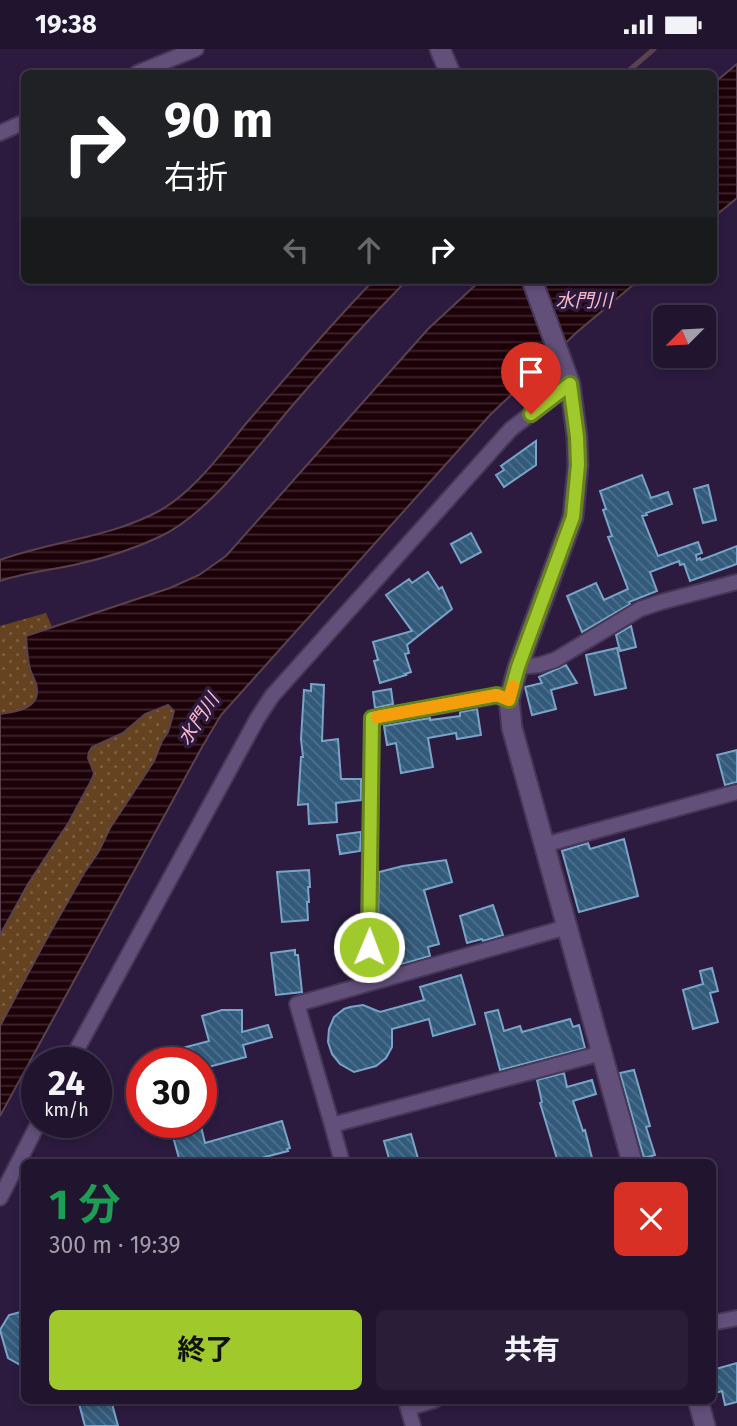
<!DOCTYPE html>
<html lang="ja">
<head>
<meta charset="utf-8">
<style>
	body { margin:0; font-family:"Fira Sans","Noto Sans JP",sans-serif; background:#291d37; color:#f1f3f6; height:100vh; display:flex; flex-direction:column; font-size:26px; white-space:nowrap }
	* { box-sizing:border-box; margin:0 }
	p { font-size:23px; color:#a29eaa }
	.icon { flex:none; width:38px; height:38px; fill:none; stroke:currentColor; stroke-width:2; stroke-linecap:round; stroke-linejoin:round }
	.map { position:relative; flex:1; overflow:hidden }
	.details { position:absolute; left:21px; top:1110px; width:695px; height:245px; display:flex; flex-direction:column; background:#21142f; border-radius:10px; box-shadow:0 4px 10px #0003,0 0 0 2px #3e334b }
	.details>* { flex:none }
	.top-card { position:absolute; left:21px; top:21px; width:696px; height:214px; border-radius:10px; box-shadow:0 4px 10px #0003,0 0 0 2px #3e334b; background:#202124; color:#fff; overflow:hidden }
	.needle { width:46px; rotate:246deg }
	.buttons { position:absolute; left:653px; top:256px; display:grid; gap:14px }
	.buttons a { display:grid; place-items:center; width:63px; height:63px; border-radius:10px; background:#21142f; box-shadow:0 4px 10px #0003,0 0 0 2px #3e334b; font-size:35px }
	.speed { position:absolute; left:21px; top:998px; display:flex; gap:14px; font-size:35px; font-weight:700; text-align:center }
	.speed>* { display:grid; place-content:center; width:91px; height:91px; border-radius:50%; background:#21142f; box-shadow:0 4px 10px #0003,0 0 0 2px #3e334b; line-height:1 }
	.speed small { font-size:18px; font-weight:400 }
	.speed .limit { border:10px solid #d22; background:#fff; color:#111 }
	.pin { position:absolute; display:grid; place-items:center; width:60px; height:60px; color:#fff; margin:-72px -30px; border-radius:50% 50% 50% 0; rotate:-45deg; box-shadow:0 0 7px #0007 }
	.pin .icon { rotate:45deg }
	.me { position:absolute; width:77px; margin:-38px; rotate:1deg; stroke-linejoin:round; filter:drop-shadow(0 0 5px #0008) }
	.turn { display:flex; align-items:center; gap:24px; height:147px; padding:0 28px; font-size:32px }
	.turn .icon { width:91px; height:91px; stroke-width:2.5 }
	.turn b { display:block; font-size:49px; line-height:60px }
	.lanes { display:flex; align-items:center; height:66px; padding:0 28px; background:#0003; justify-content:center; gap:35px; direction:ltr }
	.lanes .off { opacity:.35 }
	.round { display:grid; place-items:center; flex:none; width:74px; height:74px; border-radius:10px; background:#291d37 }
	.overview { display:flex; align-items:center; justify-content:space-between; height:119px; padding:0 28px }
	h1 { font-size:42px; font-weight:700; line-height:52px; color:#1e9e55 }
	.button { display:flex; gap:14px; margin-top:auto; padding:14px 28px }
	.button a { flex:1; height:80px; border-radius:10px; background:#a0c92c; color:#111; font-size:28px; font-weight:700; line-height:80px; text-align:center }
	.button a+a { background:#291d37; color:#f1f3f6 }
	.status { display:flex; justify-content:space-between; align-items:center; height:49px; padding:0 35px; background:#21142f; direction:ltr }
	.status svg { height:19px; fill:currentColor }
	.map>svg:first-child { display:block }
</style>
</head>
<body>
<div class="status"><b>19:38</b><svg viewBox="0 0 49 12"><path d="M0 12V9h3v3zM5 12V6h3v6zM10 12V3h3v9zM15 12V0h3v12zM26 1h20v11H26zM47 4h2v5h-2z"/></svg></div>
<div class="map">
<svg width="737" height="1377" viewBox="0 0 737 1377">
	<defs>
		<pattern id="grass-dots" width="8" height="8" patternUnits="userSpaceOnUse" patternTransform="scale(1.75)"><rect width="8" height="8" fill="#654321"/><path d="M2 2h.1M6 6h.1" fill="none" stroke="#7b5e42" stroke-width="1.8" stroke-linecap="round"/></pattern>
		<pattern id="water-rules" width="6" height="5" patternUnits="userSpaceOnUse" patternTransform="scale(1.75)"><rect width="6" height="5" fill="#1d0108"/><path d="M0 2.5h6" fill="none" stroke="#3e252c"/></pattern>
		<pattern id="building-back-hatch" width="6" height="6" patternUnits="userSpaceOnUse" patternTransform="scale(1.75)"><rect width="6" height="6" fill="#325a7a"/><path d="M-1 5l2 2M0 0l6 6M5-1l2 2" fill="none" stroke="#50718d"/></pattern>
	</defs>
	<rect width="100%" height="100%" fill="#2c1b3f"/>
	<path fill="url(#grass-dots)" d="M 46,564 L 52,578 L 26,587 C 27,598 27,610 30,620 C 32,627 37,633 37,641 C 39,660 14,663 0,665 L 0,577 Z
		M 169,656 L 174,662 L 168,683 L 162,692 L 154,712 L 110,779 L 99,802 L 84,824 L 0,977 L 0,886 L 28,835 L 69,773 L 92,730 L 92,718 L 88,710 L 89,703 L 92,698 L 123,684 L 145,665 Z"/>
	<path fill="url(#water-rules)" stroke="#59424e" stroke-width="2" d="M 737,15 L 737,149 L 714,168 L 714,34 Z
		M 374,231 L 407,231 C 367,272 329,314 292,357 C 257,398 208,466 159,488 C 134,500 105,509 78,515 C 52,521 26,523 0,532 L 0,511 C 52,492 109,489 159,462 C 194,443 223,402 249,371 C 290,324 330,276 374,231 Z
		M 481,231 L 639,231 L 577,283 L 490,366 L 221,666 L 202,698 L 0,1067 L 0,977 L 47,889 L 84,824 L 99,802 L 110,779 L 154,712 L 162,692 L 168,683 L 174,662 L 168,656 L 145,665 L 123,684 L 92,698 L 89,703 L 88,709 L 94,724 L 92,730 L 69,773 L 28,835 L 0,886 L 0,665 C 14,663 39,660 37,641 C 37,633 32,627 30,620 C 27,609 27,598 26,587 L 170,539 L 199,526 L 226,507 L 428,280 Z"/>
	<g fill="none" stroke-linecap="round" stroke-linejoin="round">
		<path stroke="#59424e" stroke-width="5" d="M 626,24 L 654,0"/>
	</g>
	<path fill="url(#building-back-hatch)" stroke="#79a4c7" stroke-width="2" d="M 536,392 L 536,416 L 504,438 L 496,426 L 504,421 L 501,417 Z
		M 642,426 L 651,449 L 668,443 L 672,455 L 646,464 L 647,466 L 642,467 L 658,507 L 698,493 L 702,504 L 696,506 L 697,511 L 700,509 L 701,511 L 737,497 L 737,515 L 690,532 L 684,515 L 680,516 L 679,512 L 650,523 L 657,542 L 629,553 L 630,555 L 582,583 L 567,547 L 596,534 L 604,551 L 628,540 L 608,488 L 612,487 L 603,461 L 606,460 L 600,442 Z
		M 708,436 L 716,471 L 703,474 L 694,440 Z
		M 471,484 L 481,503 L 461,514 L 451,495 Z
		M 428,523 L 439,540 L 442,538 L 452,560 L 407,596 L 409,604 L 405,605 L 411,623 L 405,625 L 406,626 L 380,634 L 374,612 L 378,611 L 373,593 L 412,582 L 386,546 L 409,530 L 412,534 Z
		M 631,577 L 636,598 L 620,602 L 616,586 Z
		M 617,599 L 626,639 L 595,646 L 586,606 Z
		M 566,616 L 577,634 L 551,641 L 556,660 L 532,666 L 525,638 L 542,634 L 539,628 Z
		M 311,635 L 324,636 L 322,692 L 338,690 L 341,730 L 361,730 L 361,751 L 336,754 L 337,773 L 309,775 L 308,755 L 298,756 L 301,708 L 303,708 L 301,690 L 304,641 L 311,642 Z
		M 391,640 L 393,655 L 375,659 L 373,643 Z
		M 477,660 L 481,686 L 457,690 L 456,684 L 428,689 L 433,718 L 401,724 L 396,694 L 387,696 L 384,677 L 430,669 L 430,671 L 460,667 L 460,663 Z
		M 737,701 L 737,733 L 725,736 L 717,706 Z
		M 361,783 L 360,802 L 340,805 L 337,786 Z
		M 624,790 L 638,847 L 579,863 L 562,802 L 588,794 L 590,800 Z
		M 446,811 L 452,833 L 424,841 L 439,895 L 428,898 L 430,907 L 381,921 L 378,909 L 384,907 L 378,887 L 378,878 L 380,877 L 378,871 L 379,823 L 403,817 Z
		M 309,821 L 310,838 L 308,838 L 309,853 L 307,853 L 308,871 L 282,873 L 277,823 Z
		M 493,856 L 503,886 L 483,892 L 482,890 L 467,894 L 460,867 Z
		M 295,901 L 295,906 L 298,906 L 302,943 L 276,946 L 271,904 Z
		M 712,919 L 718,942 L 710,944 L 718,973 L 693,980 L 683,941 L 703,935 L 700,922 Z
		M 461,926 L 475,975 L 433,987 L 429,970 L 392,980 L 392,998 L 386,1009 L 376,1017 L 354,1023 L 340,1015 L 332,1005 L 328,993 L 329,980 L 334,968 L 344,960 L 350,958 L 363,956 L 380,963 L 424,951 L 420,938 Z
		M 222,961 L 242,961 L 242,983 L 268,976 L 272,988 L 243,996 L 246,1008 L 201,1020 L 201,1013 L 146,1013 L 145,1009 L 209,992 L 202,967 Z
		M 498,961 L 504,982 L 520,977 L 522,983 L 570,970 L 573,978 L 579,976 L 585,999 L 500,1021 L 485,964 Z
		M 634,1021 L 650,1077 L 646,1078 L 655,1106 L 644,1109 L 620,1024 Z
		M 564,1024 L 567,1038 L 592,1031 L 596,1045 L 573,1052 L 583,1082 L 585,1081 L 593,1113 L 558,1113 L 540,1054 L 542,1053 L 537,1031 Z
		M 282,1072 L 290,1099 L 287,1100 L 288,1102 L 246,1113 L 180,1113 L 169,1073 L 200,1073 L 205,1094 Z
		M 411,1085 L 419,1113 L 390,1113 L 384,1092 Z
		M 24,1262 L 24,1318 L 8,1309 L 0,1281 L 9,1266 Z
		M 737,1314 L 737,1353 L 725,1356 L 722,1342 L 712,1345 L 712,1321 Z
		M 78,1351 L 111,1351 L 118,1377 L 85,1377 Z"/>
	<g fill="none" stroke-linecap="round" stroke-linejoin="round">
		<defs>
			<path id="street" d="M 137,24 L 196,0
				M 0,84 L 24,73
				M 518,618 L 539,616 L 555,611 L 640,560 L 661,553 L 737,533
				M 544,796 L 737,743
				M 567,878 L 297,955 L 332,1076 L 602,1004
				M 370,934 L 368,924 L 372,669 L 497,647 L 509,651
				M 70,1013 L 257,670 L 272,647 L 511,380 L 570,335
				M 332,1076 L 342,1113
				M 0,1149 L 39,1073
				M 712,1274 L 737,1269
				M 406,1352 L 413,1377
				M 408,1359 L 435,1351"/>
			<path id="secondary" d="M 440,0 L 450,24
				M 532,231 L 570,335 L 577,388 L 578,416 L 573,468 L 518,618 L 509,651 L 512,679 L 632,1113
				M 698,1351 L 705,1377"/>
		</defs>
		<use href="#street" stroke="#473756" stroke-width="18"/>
		<use href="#secondary" stroke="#473756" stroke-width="23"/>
		<use href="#street" stroke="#62507a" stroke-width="14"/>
		<use href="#secondary" stroke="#62507a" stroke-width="19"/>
	</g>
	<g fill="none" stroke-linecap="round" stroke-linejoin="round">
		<defs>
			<path id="route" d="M 369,898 L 372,669 L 497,646 L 509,651 L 518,618 L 573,468 L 578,416 L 577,388 L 570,335 L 531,365"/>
		</defs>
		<use href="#route" stroke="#68831d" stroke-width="18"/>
		<use href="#route" stroke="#a0c92c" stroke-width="12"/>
		<path stroke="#f59e0b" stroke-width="12" d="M 377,668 L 497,646 L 509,651 L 513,637"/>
	</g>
	<g text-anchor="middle" stroke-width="7" stroke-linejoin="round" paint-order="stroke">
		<g font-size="19" font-style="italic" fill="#f9bac8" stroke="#2c1b3f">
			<text x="584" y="258">水門川</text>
			<text transform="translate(198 670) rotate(-56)" y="7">水門川</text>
		</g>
	</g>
</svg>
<div class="buttons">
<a><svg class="needle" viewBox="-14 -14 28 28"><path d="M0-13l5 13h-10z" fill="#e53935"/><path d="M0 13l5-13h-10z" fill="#a29eaa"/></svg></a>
</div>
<div class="speed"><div>24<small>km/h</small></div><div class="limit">30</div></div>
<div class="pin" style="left:531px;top:365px;background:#d93025"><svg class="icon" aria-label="arrive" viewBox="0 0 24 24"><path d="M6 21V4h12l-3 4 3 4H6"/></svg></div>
<svg class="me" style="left:369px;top:898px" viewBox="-20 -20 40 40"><circle r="17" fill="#a0c92c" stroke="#fff" stroke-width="3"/><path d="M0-11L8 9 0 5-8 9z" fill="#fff"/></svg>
<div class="top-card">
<div class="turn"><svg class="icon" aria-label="right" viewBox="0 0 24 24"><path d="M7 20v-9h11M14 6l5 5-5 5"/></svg><div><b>90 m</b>右折</div></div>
<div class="lanes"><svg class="icon off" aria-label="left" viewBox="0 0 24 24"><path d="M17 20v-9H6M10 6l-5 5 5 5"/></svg><svg class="icon off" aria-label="ahead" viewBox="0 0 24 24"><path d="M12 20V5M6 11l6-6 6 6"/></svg><svg class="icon" aria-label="right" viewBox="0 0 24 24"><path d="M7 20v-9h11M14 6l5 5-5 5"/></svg></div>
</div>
<section class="details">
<div class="overview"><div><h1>1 分</h1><p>300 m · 19:39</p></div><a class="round" style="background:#d93025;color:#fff"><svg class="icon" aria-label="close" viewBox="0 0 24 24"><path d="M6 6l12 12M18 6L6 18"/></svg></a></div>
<div class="button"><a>終了</a><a>共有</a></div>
</section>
</div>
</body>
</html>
